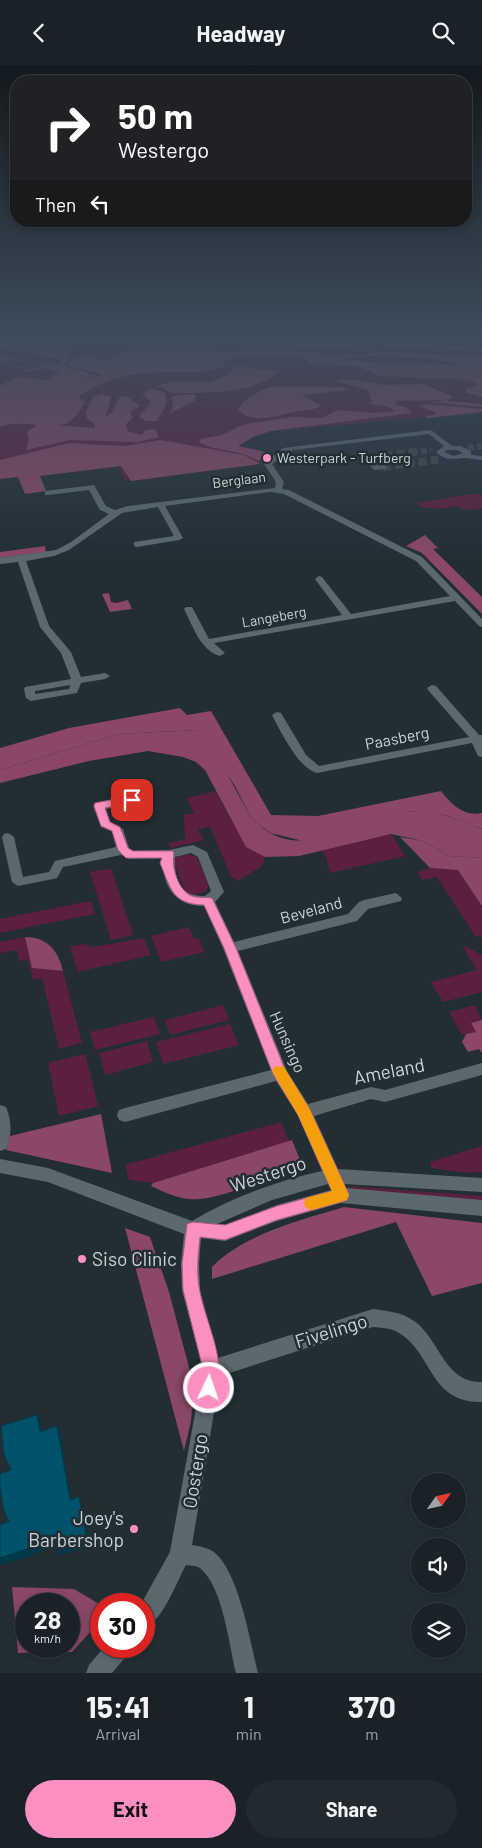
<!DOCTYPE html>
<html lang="en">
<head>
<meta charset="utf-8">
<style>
	body { margin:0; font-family:Barlow,sans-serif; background:#232a2f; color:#f1f3f6; height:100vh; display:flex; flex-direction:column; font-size:19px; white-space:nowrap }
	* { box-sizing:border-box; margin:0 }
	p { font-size:16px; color:#9fa4a7 }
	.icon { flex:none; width:28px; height:28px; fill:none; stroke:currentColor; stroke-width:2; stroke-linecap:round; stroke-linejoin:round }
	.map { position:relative; height:1608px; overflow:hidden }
	.panel { display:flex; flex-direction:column; background:#1a2227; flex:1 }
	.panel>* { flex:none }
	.top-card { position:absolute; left:10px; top:10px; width:462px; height:152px; border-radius:20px; box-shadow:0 2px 8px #0003,0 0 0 1px #383f44; background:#202124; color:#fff; overflow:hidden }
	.needle { width:32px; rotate:56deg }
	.controls { position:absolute; left:411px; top:1408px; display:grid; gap:10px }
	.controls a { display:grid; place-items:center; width:55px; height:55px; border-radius:50%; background:#1a2227; box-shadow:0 2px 8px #0003,0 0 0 1px #383f44; font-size:25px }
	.speed { position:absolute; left:15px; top:1528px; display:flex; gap:10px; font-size:25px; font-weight:700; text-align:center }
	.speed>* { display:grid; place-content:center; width:65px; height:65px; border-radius:50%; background:#1a2227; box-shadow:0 2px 8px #0003,0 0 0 1px #383f44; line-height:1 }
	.speed small { font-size:12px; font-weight:400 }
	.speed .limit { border:8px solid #d22; background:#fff; color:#111 }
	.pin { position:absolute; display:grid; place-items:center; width:42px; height:42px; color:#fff; margin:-21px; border-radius:10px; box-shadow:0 2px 8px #0006 }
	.me { position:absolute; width:55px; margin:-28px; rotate:3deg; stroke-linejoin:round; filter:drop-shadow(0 0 4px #0008) }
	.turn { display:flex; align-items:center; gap:18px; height:105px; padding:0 25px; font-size:22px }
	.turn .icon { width:65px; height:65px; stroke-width:2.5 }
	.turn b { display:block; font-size:35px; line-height:42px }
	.then { display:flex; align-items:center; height:48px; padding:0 25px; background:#0003; gap:10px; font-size:19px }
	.eta { display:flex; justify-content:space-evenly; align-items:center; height:85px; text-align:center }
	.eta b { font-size:30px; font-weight:700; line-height:35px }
	.primary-button { display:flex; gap:10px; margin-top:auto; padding:10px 25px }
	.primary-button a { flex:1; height:58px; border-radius:30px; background:#fc8fc2; color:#111; font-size:20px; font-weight:700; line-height:58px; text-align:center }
	.primary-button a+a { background:#232a2f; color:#f1f3f6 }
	header { display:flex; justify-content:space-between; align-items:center; height:65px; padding:0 25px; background:#1a2227; font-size:22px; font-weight:700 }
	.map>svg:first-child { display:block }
</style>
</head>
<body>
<header><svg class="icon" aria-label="back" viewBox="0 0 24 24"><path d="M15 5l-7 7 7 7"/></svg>Headway<svg class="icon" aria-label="search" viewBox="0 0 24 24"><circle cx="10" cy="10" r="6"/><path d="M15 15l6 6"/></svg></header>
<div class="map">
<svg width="482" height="1608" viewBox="0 0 482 1608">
	<rect width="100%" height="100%" fill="#222e34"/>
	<path fill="#5b203f" d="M 0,270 L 482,270 L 482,347 L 271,366 L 255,371 L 238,381 L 270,388 L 259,396 L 262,397 L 260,399 L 256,399 L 125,415 L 118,398 L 0,410 Z
		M 478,428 L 482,431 L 482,443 L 464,445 L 459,441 C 446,443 426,447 416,438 Z
		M 216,726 C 226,747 244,782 265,792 L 262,801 L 238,816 L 231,812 L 210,761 L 198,765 L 204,775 L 170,783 L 168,778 L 185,774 L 184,750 L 194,748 L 187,733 Z
		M 391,769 L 405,791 L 330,808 L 326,792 L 321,784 Z
		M 187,789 L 197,792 L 209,821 L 205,827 L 192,830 L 185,826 L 174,797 L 177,792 Z
		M 111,803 L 133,870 L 111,875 L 90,807 Z
		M 430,803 L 458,805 L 482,841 L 482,872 L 475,871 L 437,812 L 422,815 L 417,807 Z
		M 91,836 L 95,849 L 0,868 L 0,854 Z
		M 189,862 L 194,874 L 199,873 L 204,887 L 161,897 L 151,871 Z
		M 25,872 L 32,903 L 63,906 L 82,978 L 59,984 L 42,913 L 33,915 L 28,895 L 19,896 L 17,885 L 0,888 L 0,877 Z
		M 144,873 L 151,890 L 78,907 L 70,882 L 83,879 L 94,882 Z
		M 465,881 L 482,890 L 482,927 L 443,937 L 431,917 L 477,905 L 463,882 Z
		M 223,940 L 229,955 L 170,970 L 165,955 Z
		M 475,940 L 482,955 L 471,958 L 476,967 L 462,970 L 449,947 Z
		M 154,952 L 160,969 L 95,985 L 90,967 Z
		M 230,959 L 239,980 L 163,999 L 156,977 Z
		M 147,976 L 153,997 L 105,1010 L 99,988 Z
		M 85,989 L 98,1041 L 59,1051 L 48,998 Z
		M 281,1057 L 289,1076 L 153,1118 L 129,1115 L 125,1100 Z
		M 482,1081 L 482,1107 L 468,1108 L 431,1103 L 430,1097 Z
		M 347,1121 L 482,1131 L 482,1136 L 356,1126 Z"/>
	<path fill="#8a4767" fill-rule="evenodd" d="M 173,271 L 272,275 L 271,278 L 171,274 Z
		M 277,276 L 372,280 L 372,286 L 276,281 Z
		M 0,277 L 77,282 L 71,283 L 64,292 L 68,294 L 54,288 L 0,284 Z
		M 84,292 L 106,295 L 88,298 L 105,299 L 106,308 L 103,310 L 67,300 L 72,294 Z
		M 166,292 L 190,293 L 204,298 L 196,304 L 118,300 L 119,296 Z
		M 395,298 L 462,300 L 482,306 L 482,312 L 389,304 L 384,300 Z
		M 63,300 L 98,311 L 41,329 L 0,330 L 0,321 L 15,312 L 47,315 L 59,308 L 48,303 Z
		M 236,301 L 278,306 C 260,329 198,328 171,328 L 164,323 L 155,321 L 175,316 L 209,317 L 228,310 Z
		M 338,314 L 364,316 L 385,320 L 424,319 L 453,332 L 447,336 L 482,339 L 482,342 L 427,337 L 445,336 L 438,335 L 397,336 L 395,340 L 406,342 L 412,348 L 271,366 L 255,371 L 238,381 L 270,388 L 258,396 C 238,383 218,388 199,377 L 201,374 L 222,370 L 245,359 L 292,352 L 322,353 L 337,345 L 374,348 L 395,346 L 389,342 L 368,338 L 375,335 L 371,335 L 368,325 L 335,316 Z
		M 273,322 L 343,322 L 349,325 L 304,330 L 303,331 L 322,341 C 314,345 304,345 295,347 C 279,349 251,361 238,344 C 246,332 259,325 273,322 Z
		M 152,323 L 165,328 L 167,338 L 157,356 L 146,356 L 139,352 L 151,337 L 142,329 Z
		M 102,329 L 111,332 L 106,351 L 111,348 L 120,332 L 126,331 L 140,341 L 130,347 L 133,353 L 126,359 L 128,366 L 142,370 L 145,365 L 155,364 L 159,372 L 138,377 L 70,375 L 26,385 L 29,374 L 27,367 L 38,359 L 94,363 L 95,359 L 87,354 L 86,347 L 93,332 Z
		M 195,329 L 196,333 L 194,336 L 169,349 L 173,342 L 172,331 Z
		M 425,339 L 482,344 L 482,347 L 428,353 L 425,351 L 435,350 L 435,347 L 419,341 Z
		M 161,375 L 244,390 L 260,399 L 131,416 L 121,401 L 40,411 L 46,426 L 25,429 L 18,412 L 0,414 L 0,395 L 69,378 L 124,381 Z
		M 425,470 L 438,483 L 433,484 L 482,532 L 482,549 L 422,488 L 406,481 Z
		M 45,481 L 46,487 L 0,493 L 0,487 Z
		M 109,528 L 111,537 L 117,538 L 128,535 L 132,544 L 110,547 L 102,529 Z
		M 180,643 L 187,650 L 211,646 L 271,750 L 318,751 L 441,726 C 451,739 464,752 482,748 L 482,764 L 445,750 L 414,746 L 378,752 L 314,776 L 303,776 L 271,768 L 259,760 L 250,751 L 235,721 L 198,665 L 118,669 L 0,705 L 0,683 L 69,663 Z
		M 400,772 L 423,776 L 449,791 L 482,793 L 482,841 L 458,805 L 430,803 Z
		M 25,872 C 47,872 58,885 63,906 L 32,903 Z
		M 482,955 L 482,988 L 479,984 L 468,987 L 462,977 L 466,969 L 476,967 L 471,958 Z
		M 101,1049 L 112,1108 L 6,1085 L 10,1071 Z
		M 292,1075 L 302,1100 C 274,1110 227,1132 199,1134 C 182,1136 166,1128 151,1121 L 153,1118 Z
		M 344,1142 L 482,1158 L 482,1218 L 432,1231 L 396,1157 L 212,1214 L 212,1202 C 244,1169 301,1155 344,1142 Z
		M 125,1163 L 150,1172 L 169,1227 L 194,1321 L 191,1356 L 184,1386 Z
		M 12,1522 L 74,1524 L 101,1540 L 101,1555 L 72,1587 L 18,1588 ZM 26,1539 L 69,1539 L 69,1581 L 26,1581 Z"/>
	<path fill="#894666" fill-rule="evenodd" d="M 298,270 L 397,272 L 396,270 L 414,270 L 412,271 L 413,275 L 438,280 L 476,281 L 482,283 L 482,288 L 457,285 L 397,284 L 371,275 L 304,273 Z
		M 147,278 L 197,281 L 216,287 L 274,285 L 349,290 L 392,287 L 482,292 L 482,306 C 473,305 465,300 456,298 C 436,293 362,287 344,294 L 382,298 L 389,304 L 482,312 L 482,332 L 465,327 L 466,324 L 478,320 L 469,315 L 379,311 L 360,302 L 310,298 L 308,294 C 281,292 248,283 223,298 L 225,300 L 223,301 C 206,309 188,307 169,307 C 136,307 110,311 81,330 L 79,333 L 85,337 C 81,343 78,349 73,354 C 60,369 19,352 0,362 L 0,330 L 41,329 L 103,310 L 106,308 L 105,299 L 87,297 L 107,295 ZM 166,292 L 190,293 L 204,298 L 196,304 L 118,300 L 119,296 Z
		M 0,284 L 54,288 L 68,294 L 63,300 C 51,303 7,311 0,305 C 12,311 33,303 45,301 C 33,300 16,305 8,301 L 11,299 L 2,298 L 6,296 L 0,295 L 0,291 L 21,295 L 55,296 L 8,296 L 3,298 L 11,299 L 12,300 L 9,302 L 58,299 L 62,294 L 44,292 L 30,286 L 16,287 Z
		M 198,665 L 206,670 L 250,751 C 293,798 331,765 377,752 C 389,749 404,747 416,746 C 439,745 460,756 482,764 L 482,793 L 449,791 L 423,776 L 391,769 L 299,791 L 265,792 L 246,782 L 205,705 L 196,697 L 183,692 L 148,686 L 89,696 L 0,718 L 0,705 L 118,669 Z"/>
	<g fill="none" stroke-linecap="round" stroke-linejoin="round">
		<path stroke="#3c474c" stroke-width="6" stroke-dasharray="6 3" stroke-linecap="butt" d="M 468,383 L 482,381
			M 412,388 L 431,385"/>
		<path stroke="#3c474c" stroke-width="8" stroke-dasharray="8 4" stroke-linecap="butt" d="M 373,393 L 421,386
			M 383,402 L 442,394"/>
		<path fill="#5b696f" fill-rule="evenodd" d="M 431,365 L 452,381 L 461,381 L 471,386 L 471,390 L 482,391 L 482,395 C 476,395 470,393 465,393 C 453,394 445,396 436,387 L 444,381 L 429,369 L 293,385 L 272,399 L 284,417 L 282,424 L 289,425 L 422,492 L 482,554 L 482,562 L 479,561 L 455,536 L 214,578 L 225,588 L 220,591 C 200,585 193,561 184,544 L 186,542 L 192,542 L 209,574 L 342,550 L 315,514 L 319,511 L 322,512 L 351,549 L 450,531 L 416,496 L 284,429 L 270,427 L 165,441 L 183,473 L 179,475 L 137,482 L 134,481 L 134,477 L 174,471 L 158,442 L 122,448 L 69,485 L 54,491 L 26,496 L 49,561 L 71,587 L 81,612 L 105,608 L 110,611 L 105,614 L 81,618 L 77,628 L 31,636 L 26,633 L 24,624 L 25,622 L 71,614 L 61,588 L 40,562 L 18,497 L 0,499 L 0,493 L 56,485 L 71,477 L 109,449 L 100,445 L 89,425 L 48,430 L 45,430 L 45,426 L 94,420 L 106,441 L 115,445 L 128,441 L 275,423 L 276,417 L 264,399 L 283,383 ZM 447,385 L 457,385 L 463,388 L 454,391 L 444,387 ZM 70,620 L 69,624 L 35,629 L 35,626 Z
			M 376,391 L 377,393 L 373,395 L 379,400 L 386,400 L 386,404 L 374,405 L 364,394 Z
			M 432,620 L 436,621 L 479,670 L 482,670 L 482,692 L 478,691 L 472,678 L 317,708 C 298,703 281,667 272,650 L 277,647 L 281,648 L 306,690 L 319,701 L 469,672 L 428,625 L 427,623 Z
			M 132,731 L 136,732 L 138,735 L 136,738 L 106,744 L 110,757 L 123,764 L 129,783 L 133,786 L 169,785 L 193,780 L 207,787 L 224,827 L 215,837 L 234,877 L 348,849 L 359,837 L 364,835 L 396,828 L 402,833 L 401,836 L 368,844 L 357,856 L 238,886 L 287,1006 L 308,1039 L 371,1022 L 385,1025 L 482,998 L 482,1010 L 385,1037 L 371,1034 L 314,1051 L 338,1104 L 482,1113 L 482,1127 L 344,1119 L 346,1123 L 482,1135 L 482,1151 L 341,1138 L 277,1156 L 225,1176 L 201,1173 L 199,1199 L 200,1225 L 218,1293 L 373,1244 C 387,1246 402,1247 414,1256 C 440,1274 444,1318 482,1317 L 482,1337 C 429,1338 433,1288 399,1268 C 392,1263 382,1263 373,1262 L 220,1311 L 192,1480 C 199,1481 208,1483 214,1487 C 239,1507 250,1577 258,1608 L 236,1608 C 229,1580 223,1523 201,1504 C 197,1500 191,1501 186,1500 C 176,1518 163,1556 144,1563 L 144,1539 L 141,1539 L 170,1487 L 203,1304 L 182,1225 L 181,1199 L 184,1169 L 48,1117 L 0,1108 L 0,1094 L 48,1103 L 192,1156 C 232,1132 277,1116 322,1106 L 298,1050 L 276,1016 L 125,1057 L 119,1055 L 117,1050 L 119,1045 L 125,1043 L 271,1005 L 223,883 L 204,841 C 174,841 163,821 162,793 L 130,794 L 121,790 L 63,802 L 57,813 L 53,814 L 18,821 L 12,817 L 2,772 L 4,769 L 8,768 L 14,772 L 23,812 L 49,807 L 55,796 L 116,782 L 112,766 L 101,762 L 93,741 L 99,737 ZM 191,788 L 198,792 L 211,826 L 205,831 C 180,832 174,815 175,792 ZM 328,1119 L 331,1125 L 277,1140 L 225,1160 L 217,1159 L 272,1135 Z
			M 0,1040 L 6,1042 C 12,1057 12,1070 6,1084 L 0,1086 Z
			M 105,1581 L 131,1581 L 128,1589 L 112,1608 L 86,1608 L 89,1600 Z"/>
	</g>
	<path fill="#003a4b" d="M 37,1350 L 40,1357 L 42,1374 L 40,1367 Z
		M 57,1361 L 60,1369 L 72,1442 L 70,1435 Z
		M 79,1432 L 81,1439 L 89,1482 L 60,1490 L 57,1484 Z
		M 56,1474 L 58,1481 L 2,1500 L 0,1497 L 0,1493 Z"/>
	<path fill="#00536b" stroke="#003a4b" d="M 37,1350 L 40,1367 L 57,1361 L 70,1435 L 79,1432 L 87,1475 L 57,1484 L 56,1474 L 0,1493 L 0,1460 L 9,1456 L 3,1443 L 0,1420 L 0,1409 L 11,1405 L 4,1389 L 1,1361 Z"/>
	<linearGradient id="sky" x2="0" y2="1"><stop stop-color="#13191d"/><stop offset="0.55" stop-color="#3e4c5c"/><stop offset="1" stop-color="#3e4c5c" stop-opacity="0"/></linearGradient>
	<rect width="482" height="495" fill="url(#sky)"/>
	<path fill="#fc8fc2" stroke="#a45d7e" d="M 132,731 L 135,732 L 135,737 L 105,743 L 110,757 L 120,762 L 128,783 L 133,786 L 173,786 L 174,789 C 171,801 178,826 192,831 C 198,833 206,832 212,833 L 236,883 L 286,1007 L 309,1043 L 349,1130 L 347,1135 L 341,1137 L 277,1155 L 225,1175 L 200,1172 C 198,1190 196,1209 200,1227 C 206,1259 228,1297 215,1329 L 209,1331 L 203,1329 L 200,1323 L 203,1304 L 183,1225 L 182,1199 L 187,1159 L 193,1157 L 225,1160 L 277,1141 L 332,1126 L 298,1050 L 273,1009 L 224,883 L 204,840 C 172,839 171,824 160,798 L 162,793 L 126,793 L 118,785 L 112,766 L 101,761 L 94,741 L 95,738 Z"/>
	<path fill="#f59e0b" d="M 279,1001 L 284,1002 L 309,1043 L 349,1130 L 347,1135 L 312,1145 L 306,1143 L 304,1138 L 306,1133 L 332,1126 L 298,1050 L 272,1006 L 274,1002 Z"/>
	<g fill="#fc8fc2" stroke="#222e34" stroke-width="2">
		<circle cx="267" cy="393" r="5"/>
		<circle cx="82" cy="1194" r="5"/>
		<circle cx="134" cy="1464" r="5"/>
	</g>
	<g text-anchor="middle" stroke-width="5" stroke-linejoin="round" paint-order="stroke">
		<g font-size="14" fill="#ccd4d7" stroke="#222e34" text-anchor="start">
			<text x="277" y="398">Westerpark - Turfberg</text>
		</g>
		<g font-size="14" fill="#ccd4d7" stroke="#222e34">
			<text transform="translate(239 415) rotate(-7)" y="5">Berglaan</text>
			<text transform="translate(274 552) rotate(-10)" y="5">Langeberg</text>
		</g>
		<g font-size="16" fill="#ccd4d7" stroke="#222e34">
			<text transform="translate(397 673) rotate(-11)" y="6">Paasberg</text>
			<text transform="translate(311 845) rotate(-15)" y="6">Beveland</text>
			<text transform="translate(288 977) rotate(66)" y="6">Hunsingo</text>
		</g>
		<g font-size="19" fill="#ccd4d7" stroke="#222e34">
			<text transform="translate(389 1006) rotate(-11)" y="7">Ameland</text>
			<text transform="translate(268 1109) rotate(-18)" y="7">Westergo</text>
			<text transform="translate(331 1266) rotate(-17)" y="7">Fivelingo</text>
			<text transform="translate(195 1406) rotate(-81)" y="7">Oostergo</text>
		</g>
		<g font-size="19" fill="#ccd4d7" stroke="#222e34" text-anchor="start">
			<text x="92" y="1201">Siso Clinic</text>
			<text x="124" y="1460" text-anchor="end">Joey's<tspan x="124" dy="22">Barbershop</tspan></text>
		</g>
	</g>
</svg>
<div class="controls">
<a><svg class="needle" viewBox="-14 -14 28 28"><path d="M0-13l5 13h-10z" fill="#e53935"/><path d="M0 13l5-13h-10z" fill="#9fa4a7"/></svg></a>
<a><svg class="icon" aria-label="sound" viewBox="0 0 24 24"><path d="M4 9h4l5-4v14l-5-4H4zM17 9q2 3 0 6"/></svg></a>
<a><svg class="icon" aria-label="layers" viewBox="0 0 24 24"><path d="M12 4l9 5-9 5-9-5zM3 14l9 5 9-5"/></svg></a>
</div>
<div class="speed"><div>28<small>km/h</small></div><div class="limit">30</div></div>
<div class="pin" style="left:132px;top:735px;background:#d93025"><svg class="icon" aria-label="arrive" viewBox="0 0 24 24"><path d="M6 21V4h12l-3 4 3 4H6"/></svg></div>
<svg class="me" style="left:209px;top:1323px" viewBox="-20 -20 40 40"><circle r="17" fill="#fc8fc2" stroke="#fff" stroke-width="3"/><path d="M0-11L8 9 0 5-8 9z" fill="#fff"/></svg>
<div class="top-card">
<div class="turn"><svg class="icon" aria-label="right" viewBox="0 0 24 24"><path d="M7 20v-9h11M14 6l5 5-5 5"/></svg><div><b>50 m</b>Westergo</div></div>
<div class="then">Then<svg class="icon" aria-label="left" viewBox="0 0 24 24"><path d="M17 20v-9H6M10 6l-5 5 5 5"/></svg></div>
</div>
</div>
<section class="panel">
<div class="eta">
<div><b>15:41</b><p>Arrival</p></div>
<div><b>1</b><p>min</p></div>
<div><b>370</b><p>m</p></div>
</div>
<div class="primary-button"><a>Exit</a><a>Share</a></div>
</section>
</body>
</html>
